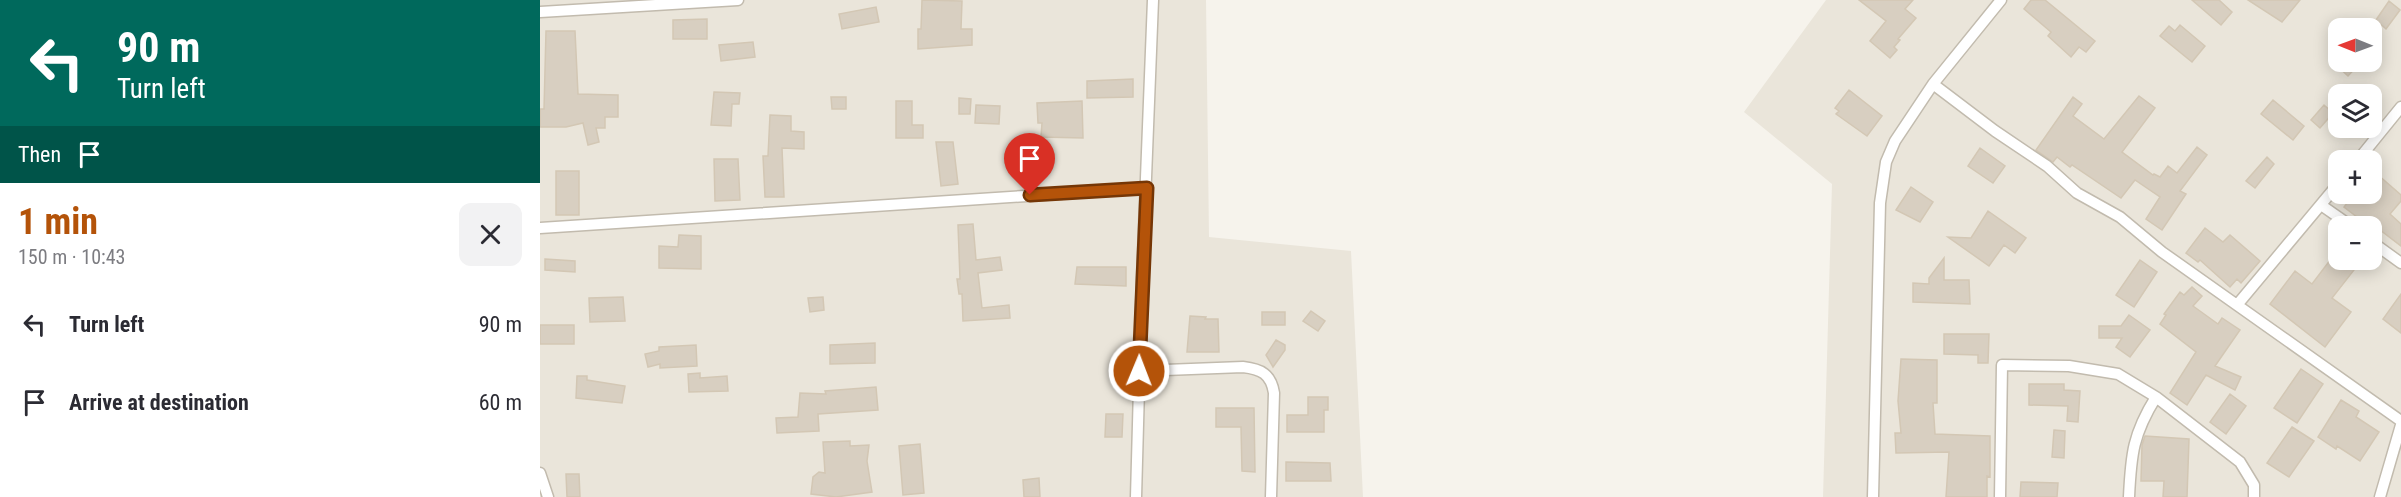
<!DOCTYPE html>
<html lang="en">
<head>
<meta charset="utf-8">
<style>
	body { margin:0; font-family:"Roboto Condensed",sans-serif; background:#f2f2f3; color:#2b2b33; height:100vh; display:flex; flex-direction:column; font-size:22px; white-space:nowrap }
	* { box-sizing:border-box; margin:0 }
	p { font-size:20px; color:#7c7c81 }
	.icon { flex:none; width:33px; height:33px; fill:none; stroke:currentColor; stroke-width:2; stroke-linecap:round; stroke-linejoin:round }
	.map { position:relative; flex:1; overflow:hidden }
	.sheet { display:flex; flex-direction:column; background:#fff; width:540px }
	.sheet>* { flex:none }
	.top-card { background:#00695c; color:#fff; overflow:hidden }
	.needle { width:39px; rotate:271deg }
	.fabs { position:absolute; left:1788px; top:18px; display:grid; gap:12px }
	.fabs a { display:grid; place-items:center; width:54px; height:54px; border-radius:12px; background:#fff; box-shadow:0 3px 15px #0003; font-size:30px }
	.pin { position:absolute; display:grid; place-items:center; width:51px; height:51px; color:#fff; margin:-62px -26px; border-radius:50% 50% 50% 0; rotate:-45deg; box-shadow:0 0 6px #0007 }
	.pin .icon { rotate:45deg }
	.me { position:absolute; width:66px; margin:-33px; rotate:1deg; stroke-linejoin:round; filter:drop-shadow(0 0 4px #0008) }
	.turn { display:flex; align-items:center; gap:21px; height:126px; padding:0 18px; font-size:27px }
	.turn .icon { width:78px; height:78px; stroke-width:2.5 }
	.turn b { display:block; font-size:42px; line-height:51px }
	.then { display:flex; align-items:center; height:57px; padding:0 18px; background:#0003; gap:12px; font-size:22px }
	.round { display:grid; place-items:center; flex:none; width:63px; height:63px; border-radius:12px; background:#f2f2f3 }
	.head { display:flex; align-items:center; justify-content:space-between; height:102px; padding:0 18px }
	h1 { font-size:36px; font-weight:700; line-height:45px; color:#b45309 }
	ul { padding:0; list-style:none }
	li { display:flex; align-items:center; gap:18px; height:78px; padding:0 18px }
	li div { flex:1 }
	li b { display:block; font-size:22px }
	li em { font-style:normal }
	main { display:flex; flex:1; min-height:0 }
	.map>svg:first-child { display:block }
</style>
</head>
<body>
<main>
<section class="sheet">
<div class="top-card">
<div class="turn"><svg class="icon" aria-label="left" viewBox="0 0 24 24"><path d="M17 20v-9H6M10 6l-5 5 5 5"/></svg><div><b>90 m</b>Turn left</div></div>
<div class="then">Then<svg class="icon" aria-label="arrive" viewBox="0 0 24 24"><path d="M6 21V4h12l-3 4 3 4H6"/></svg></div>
</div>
<div class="head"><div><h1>1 min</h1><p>150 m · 10:43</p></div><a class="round"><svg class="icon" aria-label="close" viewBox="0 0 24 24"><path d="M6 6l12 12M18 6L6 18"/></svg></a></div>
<ul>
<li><svg class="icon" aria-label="left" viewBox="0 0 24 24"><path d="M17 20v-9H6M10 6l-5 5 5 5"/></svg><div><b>Turn left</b></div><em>90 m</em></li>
<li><svg class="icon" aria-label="arrive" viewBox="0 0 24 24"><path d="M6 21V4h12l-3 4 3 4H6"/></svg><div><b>Arrive at destination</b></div><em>60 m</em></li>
</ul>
</section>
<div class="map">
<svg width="1861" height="497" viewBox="0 0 1861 497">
	<rect width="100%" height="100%" fill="#f6f3ec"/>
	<path fill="#eae5da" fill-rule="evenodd" d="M 0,0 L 666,0 L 669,237 L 811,251 L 823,497 L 0,497 Z
		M 1286,0 L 1861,0 L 1861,497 L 1283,497 L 1292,184 L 1204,112 ZM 1798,28 L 1832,28 L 1832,62 L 1798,62 ZM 1798,94 L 1832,94 L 1832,128 L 1798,128 ZM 1798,160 L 1832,160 L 1832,194 L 1798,194 ZM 1798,226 L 1832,226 L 1832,260 L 1798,260 Z"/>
	<path fill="#d8cfc1" stroke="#d3c7b4" stroke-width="1.5" d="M 382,0 L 422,1 L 421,29 L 432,29 L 432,45 L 378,49 L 378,29 L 381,29 Z
		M 1319,0 L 1373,0 L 1365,9 L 1376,18 L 1358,39 L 1360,40 L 1354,47 L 1357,50 L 1350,58 L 1330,41 L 1346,21 Z
		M 1491,0 L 1505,0 L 1555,41 L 1546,52 L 1539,47 L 1531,57 L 1508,36 L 1511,32 L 1484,9 Z
		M 1652,0 L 1679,0 L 1692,12 L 1681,25 Z
		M 1708,0 L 1760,0 L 1742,22 Z
		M 1849,1 L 1860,10 L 1846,29 L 1836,20 Z
		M 336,7 L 339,22 L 302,29 L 299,14 Z
		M 167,19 L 167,39 L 133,39 L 133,20 Z
		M 1640,25 L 1665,46 L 1652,62 L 1620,36 L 1629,26 L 1635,31 Z
		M 6,31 L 35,31 L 38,94 L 78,95 L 78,117 L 65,117 L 65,128 L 56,128 L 59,142 L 48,145 L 43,123 L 26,127 L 0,127 L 0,109 L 4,109 Z
		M 213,42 L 215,57 L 181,61 L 179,45 Z
		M 1793,62 L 1821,62 L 1808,76 Z
		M 593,79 L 593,97 L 547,98 L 547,81 Z
		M 1309,90 L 1342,116 L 1327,136 L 1296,114 L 1299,111 L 1295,108 Z
		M 174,92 L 200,93 L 199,104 L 192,104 L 191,126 L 171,125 Z
		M 1599,96 L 1615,108 L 1582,152 L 1613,175 L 1614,174 L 1620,177 L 1628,166 L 1637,173 L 1657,147 L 1667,155 L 1640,191 L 1646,194 L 1622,230 L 1606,219 L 1620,197 L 1595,180 L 1581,198 L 1532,165 L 1530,167 L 1517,157 L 1513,162 L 1496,150 L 1533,97 L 1542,104 L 1533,116 L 1564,139 Z
		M 291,97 L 306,97 L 306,109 L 292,109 Z
		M 419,98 L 431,99 L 430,114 L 419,114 Z
		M 1733,100 L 1764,126 L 1753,140 L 1721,114 Z
		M 356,101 L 372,101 L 372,125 L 383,125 L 383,138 L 356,138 Z
		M 542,101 L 543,138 L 501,137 L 502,123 L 498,123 L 497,103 Z
		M 436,105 L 460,106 L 459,124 L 435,123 Z
		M 1784,105 L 1793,113 L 1780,128 L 1771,120 Z
		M 230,115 L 251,116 L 251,131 L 264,132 L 264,149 L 242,148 L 244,197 L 225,197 L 223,156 L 228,156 Z
		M 396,142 L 413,142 L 418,184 L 401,186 Z
		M 1440,148 L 1465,166 L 1453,183 L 1428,166 Z
		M 1727,157 L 1734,164 L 1715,188 L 1706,181 Z
		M 174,159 L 198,159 L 200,200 L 175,201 Z
		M 16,171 L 39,171 L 39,215 L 16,215 Z
		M 1837,174 L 1861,195 L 1861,201 L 1850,214 L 1861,224 L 1861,246 L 1840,230 L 1838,233 L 1804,207 L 1814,194 L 1832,194 L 1832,181 Z
		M 1371,187 L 1393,202 L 1380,222 L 1356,210 Z
		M 1448,211 L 1486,238 L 1475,253 L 1464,245 L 1449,266 L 1408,237 L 1431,238 Z
		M 433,224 L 436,260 L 460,257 L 462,270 L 438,273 L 442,308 L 469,305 L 470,318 L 423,321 L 422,294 L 419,294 L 417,279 L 420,279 L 418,225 Z
		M 1665,228 L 1683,242 L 1690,235 L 1720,261 L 1701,283 L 1697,279 L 1690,287 L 1660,260 L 1658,262 L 1646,253 Z
		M 139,235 L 161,236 L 161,269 L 119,268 L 119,246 L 138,247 Z
		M 1794,255 L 1814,270 L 1792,298 L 1811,312 L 1785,347 L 1730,304 L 1755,271 L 1772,284 Z
		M 1404,258 L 1404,280 L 1429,280 L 1430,304 L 1373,302 L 1373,283 L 1389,284 L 1389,278 Z
		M 5,259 L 35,261 L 35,272 L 5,270 Z
		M 1600,260 L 1617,272 L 1594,307 L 1576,295 Z
		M 537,267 L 586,267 L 586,286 L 535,284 Z
		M 1652,287 L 1662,296 L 1653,306 L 1678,324 L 1682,318 L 1700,330 L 1675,366 L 1701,377 L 1695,390 L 1666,375 L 1647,405 L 1630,393 L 1656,352 L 1620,324 L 1626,315 L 1624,314 L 1640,292 L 1644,295 Z
		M 1861,294 L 1861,333 L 1843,319 Z
		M 83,297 L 85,321 L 50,322 L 49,298 Z
		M 283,297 L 284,310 L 270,312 L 268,298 Z
		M 771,311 L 785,321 L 778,331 L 763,321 Z
		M 722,312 L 745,312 L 745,325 L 722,325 Z
		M 1589,315 L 1610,330 L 1590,357 L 1576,347 L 1582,338 L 1559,338 L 1559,326 L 1581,326 Z
		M 650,316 L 666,317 L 665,319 L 678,319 L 679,352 L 647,352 Z
		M 0,325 L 34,325 L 34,344 L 0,344 Z
		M 1404,334 L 1449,334 L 1448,363 L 1438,363 L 1438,355 L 1404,354 Z
		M 736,340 L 745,345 L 745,350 L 733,367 L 726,355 Z
		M 335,343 L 335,363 L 290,364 L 290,345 Z
		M 156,345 L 157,366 L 120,368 L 120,364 L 108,367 L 105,354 L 119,351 L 119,347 Z
		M 1361,359 L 1397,360 L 1397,403 L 1393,403 L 1395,434 L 1450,436 L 1450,477 L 1447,476 L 1447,497 L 1406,497 L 1409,452 L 1356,453 L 1355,433 L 1361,433 L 1358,401 Z
		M 1761,369 L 1783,384 L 1757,423 L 1734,408 Z
		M 160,373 L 160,378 L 187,376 L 188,391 L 149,392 L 148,374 Z
		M 37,376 L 47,376 L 47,380 L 85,386 L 82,403 L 36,398 Z
		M 1489,384 L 1524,384 L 1524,390 L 1540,391 L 1538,422 L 1527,421 L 1528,406 L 1489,405 Z
		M 336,387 L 338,410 L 278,414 L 279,431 L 237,433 L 236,418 L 258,417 L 260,393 L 286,394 L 285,391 Z
		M 1690,394 L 1706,406 L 1686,434 L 1670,422 Z
		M 768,397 L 788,397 L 788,410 L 784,410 L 784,432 L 747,432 L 747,415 L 768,415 Z
		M 1801,400 L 1819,411 L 1816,417 L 1839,432 L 1820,461 L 1797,446 L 1796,449 L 1778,437 Z
		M 676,408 L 714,408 L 715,472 L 702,471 L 701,427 L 676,427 Z
		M 566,414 L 583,414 L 582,437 L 565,437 Z
		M 1752,427 L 1774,441 L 1749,477 L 1727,463 Z
		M 1514,430 L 1525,431 L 1524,458 L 1512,457 Z
		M 1605,436 L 1649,439 L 1647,497 L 1623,497 L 1624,481 L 1601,481 L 1602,445 Z
		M 310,441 L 310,446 L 329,445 L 327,461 L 332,492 L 296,497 L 271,494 L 273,477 L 279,472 L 285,473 L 283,442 Z
		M 380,444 L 384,493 L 363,495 L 359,446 Z
		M 746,462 L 790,463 L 791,481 L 746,481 Z
		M 26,474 L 39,474 L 40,497 L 27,497 Z
		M 499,478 L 500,497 L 484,497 L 483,480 Z
		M 1481,482 L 1518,483 L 1517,497 L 1480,497 Z"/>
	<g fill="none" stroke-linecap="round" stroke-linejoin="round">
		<defs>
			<path id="minor" d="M 0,12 L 198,0
				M 1393,84 L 1455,131 L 1507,166 L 1537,193 L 1580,217 L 1622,252 L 1861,421
				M 1818,160 L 1861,107
				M 1781,205 L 1811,226
				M 0,228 L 607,188
				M 1832,242 L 1861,263
				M 1697,305 L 1798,184
				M 599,371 L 703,367 C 721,369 731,374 734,393 L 731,497
				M 0,473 L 8,497
				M 596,497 L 602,279 L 613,0
				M 1333,497 L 1340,203 L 1346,162 L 1355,141 L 1393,84 L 1461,0
				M 1460,497 L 1462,365 L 1529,366 L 1578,374 L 1616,397 L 1700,462 L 1714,485 L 1714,497
				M 1589,497 C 1591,454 1593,434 1616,397
				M 1840,497 L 1861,425"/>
		</defs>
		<use href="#minor" stroke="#c2bbae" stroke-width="13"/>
		<use href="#minor" stroke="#fff" stroke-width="10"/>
	</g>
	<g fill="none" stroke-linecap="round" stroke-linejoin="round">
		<defs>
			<path id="route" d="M 490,195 L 607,188 L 599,371"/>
		</defs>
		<use href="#route" stroke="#753606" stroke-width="15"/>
		<use href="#route" stroke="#b45309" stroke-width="10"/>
	</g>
</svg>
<div class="fabs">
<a><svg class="needle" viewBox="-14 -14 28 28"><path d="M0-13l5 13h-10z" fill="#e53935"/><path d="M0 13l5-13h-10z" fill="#7c7c81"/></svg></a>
<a><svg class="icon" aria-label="layers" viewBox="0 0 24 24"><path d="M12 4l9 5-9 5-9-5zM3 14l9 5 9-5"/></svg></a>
<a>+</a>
<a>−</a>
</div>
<div class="pin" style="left:490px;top:195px;background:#d93025"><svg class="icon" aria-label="arrive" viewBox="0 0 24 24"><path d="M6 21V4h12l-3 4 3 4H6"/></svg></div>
<svg class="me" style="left:599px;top:371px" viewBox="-20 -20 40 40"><circle r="17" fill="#b45309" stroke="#fff" stroke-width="3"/><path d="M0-11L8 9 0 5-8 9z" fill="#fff"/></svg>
</div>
</main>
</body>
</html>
